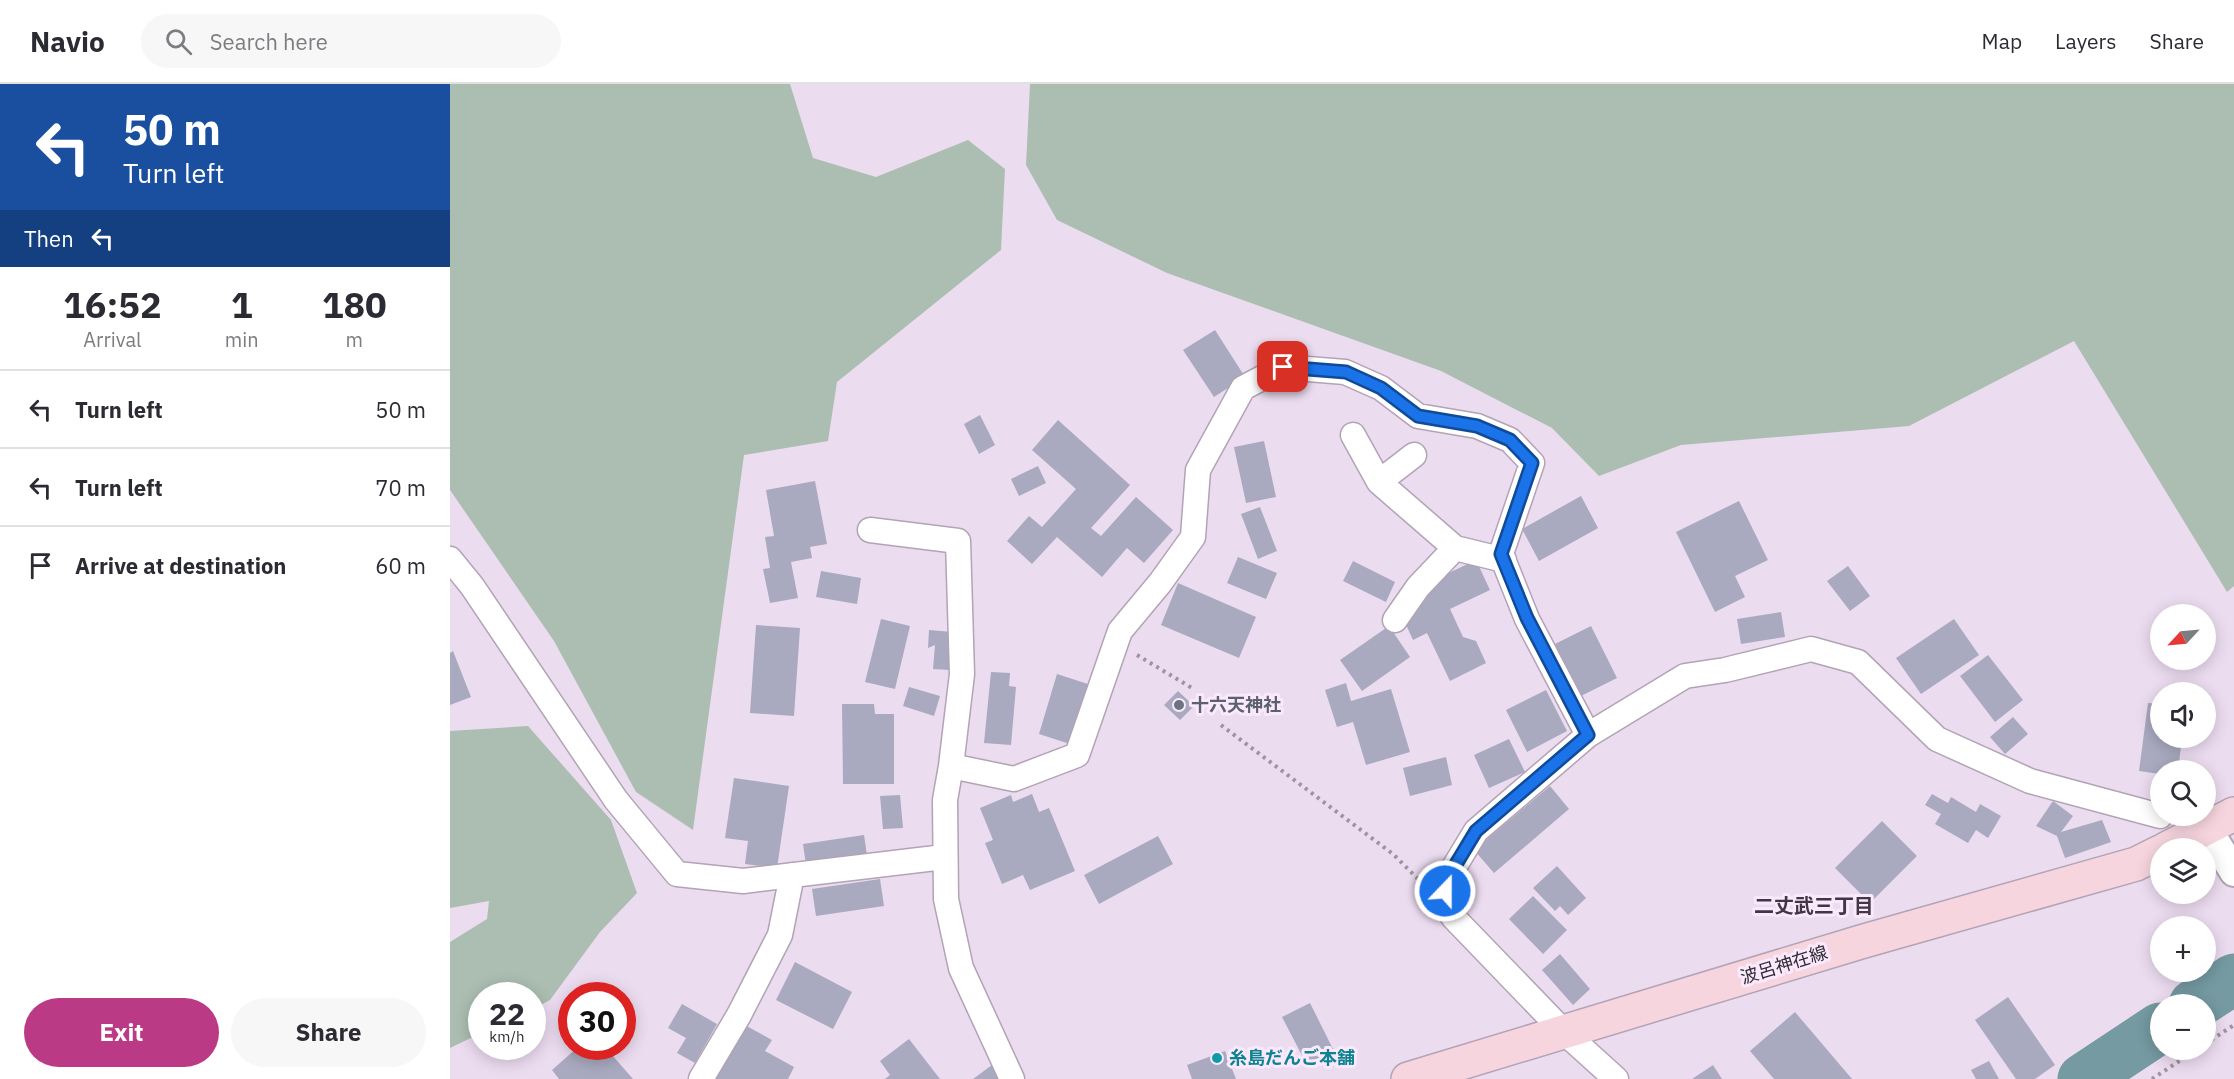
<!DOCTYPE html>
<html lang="en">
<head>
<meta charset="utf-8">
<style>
	body { margin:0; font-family:"IBM Plex Sans","Noto Sans JP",sans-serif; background:#f7f7f7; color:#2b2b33; height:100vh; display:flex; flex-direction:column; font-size:22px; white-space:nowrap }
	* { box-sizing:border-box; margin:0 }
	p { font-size:20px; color:#7c7c81 }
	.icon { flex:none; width:33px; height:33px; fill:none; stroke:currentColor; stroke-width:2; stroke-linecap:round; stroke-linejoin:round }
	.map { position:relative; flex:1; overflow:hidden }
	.side { display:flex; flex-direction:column; background:#fff; width:450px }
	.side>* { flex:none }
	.guide { background:#1a4fa0; color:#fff; overflow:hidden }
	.needle { width:39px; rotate:244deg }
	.fabs { position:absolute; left:1700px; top:520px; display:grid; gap:12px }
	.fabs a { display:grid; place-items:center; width:66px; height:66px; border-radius:50%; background:#fff; box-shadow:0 3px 15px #0003; font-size:30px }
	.speed { position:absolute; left:18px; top:898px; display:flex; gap:12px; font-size:30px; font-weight:700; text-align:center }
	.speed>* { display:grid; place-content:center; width:78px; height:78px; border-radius:50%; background:#fff; box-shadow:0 3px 15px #0003; line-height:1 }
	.speed small { font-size:15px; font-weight:400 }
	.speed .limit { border:9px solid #d22; background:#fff; color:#111 }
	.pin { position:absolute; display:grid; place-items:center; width:51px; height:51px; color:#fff; margin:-26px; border-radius:12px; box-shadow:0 3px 9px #0006 }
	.me { position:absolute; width:66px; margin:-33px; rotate:22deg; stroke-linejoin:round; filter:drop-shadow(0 0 4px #0008) }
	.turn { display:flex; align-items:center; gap:21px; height:126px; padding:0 24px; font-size:27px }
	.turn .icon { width:78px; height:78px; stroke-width:2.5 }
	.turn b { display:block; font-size:42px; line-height:51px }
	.then { display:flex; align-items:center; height:57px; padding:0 24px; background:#0003; gap:12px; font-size:22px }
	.eta { display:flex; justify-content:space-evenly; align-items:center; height:102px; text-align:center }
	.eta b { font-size:36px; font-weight:700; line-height:42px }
	.action { display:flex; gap:12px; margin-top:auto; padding:12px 24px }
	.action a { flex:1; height:69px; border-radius:36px; background:#bb3a85; color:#fff; font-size:24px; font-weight:700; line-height:69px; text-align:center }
	.action a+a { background:#f7f7f7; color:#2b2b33 }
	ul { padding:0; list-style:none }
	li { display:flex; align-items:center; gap:18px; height:78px; padding:0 24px; border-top:2px solid #e1e1e2 }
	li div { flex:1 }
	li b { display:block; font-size:22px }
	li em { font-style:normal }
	header { display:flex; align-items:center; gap:36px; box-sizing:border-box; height:84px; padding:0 30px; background:#fff; border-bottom:2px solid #e1e1e2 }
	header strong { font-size:28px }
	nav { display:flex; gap:33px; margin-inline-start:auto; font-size:21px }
	.search { width:420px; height:54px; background:#f7f7f7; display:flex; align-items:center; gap:15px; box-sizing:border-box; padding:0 21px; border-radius:33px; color:#7c7c81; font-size:22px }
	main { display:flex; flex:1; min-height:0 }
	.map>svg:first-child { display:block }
</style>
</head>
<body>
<header>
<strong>Navio</strong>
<div class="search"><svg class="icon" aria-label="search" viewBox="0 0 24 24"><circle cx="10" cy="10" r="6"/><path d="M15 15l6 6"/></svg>Search here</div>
<nav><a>Map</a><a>Layers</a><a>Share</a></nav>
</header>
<main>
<section class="side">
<div class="guide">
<div class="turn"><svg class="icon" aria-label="left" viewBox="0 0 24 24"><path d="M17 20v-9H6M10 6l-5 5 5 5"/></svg><div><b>50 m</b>Turn left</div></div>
<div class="then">Then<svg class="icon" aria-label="left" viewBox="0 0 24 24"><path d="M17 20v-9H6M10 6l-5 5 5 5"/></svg></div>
</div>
<div class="eta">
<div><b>16:52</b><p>Arrival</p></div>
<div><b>1</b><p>min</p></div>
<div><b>180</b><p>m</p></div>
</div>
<ul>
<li><svg class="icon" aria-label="left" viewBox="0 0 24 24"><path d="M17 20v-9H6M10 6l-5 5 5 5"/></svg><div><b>Turn left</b></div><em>50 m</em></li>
<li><svg class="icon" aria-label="left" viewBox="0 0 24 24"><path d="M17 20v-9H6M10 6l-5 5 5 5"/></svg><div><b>Turn left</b></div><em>70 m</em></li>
<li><svg class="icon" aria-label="arrive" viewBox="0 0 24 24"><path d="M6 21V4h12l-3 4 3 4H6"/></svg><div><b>Arrive at destination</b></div><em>60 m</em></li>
</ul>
<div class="action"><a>Exit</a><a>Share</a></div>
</section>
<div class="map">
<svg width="1784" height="995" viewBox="0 0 1784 995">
	<rect width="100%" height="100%" fill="#ecdcf0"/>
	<path fill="#acbeb1" d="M 0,0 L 340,0 L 363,74 L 426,93 L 518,56 L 555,85 L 551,166 L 387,298 L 378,357 L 294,371 L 243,746 L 186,708 L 104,557 L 0,406 Z
		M 580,0 L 1784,0 L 1784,502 L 1777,508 L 1624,257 L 1459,342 L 1231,361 L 1149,392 L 1102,344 L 991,287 L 717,189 L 607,136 L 576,81 Z
		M 78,642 L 161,736 L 187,809 L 150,848 L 100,916 L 83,925 L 82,912 L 32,912 L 31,949 L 0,964 L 0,858 L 37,835 L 39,817 L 0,824 L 0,647 Z"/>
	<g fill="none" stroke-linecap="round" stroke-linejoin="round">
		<path stroke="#759aa2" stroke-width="51" d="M 1744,921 L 1784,895
			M 1633,995 L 1710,944"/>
	</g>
	<path fill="#a9a9c0" d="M 765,246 L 795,293 L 764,313 L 733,266 Z
		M 530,331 L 545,361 L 529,370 L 514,340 Z
		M 608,336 L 680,401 L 641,444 L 651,452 L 686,413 L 723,446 L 694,479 L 677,464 L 652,493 L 607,453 L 582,480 L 557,457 L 579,432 L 592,443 L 626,405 L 582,366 Z
		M 814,357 L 826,413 L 796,419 L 784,363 Z
		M 588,382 L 596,399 L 569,412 L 561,395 Z
		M 365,397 L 377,460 L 360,463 L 362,474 L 341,478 L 348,514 L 320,519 L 313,485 L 320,484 L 315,453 L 324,452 L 316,406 Z
		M 1131,412 L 1148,444 L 1089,477 L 1072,445 Z
		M 1289,417 L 1318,476 L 1285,492 L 1295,513 L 1265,528 L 1226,448 Z
		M 810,423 L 827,467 L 808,475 L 791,430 Z
		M 788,473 L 827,489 L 816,515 L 777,499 Z
		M 1026,476 L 1040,506 L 1000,525 L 1013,553 L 1026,557 L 1036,579 L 1000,597 L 977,549 L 963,556 L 953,534 L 982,497 Z
		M 903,477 L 945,498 L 936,518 L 893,497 Z
		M 1398,482 L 1420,512 L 1400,527 L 1377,497 Z
		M 371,487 L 411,494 L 407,520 L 366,513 Z
		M 728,499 L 806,533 L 789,574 L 711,541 Z
		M 1331,528 L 1335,553 L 1291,560 L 1287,535 Z
		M 431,535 L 460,542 L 445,605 L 415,598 Z
		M 1504,535 L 1529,571 L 1471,610 L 1446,574 Z
		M 306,541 L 350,544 L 344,632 L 300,629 Z
		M 939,542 L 960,573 L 912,607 L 890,576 Z
		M 1141,542 L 1167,594 L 1129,613 L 1103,561 Z
		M 479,546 L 502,548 L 500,586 L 483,585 L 485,561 L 478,564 Z
		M 3,567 L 21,613 L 0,621 L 0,569 Z
		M 1538,571 L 1573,616 L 1545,638 L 1510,592 Z
		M 541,588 L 560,589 L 559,602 L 566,603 L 561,661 L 534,659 Z
		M 607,590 L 641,601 L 623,661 L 589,650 Z
		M 896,599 L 901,617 L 941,605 L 960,668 L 916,681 L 903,638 L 887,643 L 875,606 Z
		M 459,603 L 490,612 L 484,632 L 453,622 Z
		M 1096,606 L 1117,647 L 1077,668 L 1056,626 Z
		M 728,607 L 744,622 L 730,636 L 714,621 Z
		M 1698,619 L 1710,620 L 1710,654 L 1732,654 L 1728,687 L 1710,687 L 1710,690 L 1689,687 Z
		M 392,620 L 424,620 L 425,630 L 444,630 L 444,700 L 393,700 Z
		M 1563,633 L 1578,650 L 1555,670 L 1540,653 Z
		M 1059,655 L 1075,688 L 1039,704 L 1024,671 Z
		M 996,673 L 1002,701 L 960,712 L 953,684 Z
		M 284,694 L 339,702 L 327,784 L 295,780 L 298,757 L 275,754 Z
		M 1100,702 L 1119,725 L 1044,789 L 1024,766 Z
		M 582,710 L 589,728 L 599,724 L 625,787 L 580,806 L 573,791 L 552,800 L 535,759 L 543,756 L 530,724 L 561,711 L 563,718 Z
		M 1482,710 L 1498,719 L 1501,713 L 1526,728 L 1530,720 L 1551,732 L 1538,754 L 1526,746 L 1518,759 L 1485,740 L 1491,730 L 1475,721 Z
		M 450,711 L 453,744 L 433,745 L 430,712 Z
		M 1603,717 L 1623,732 L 1611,748 L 1652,736 L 1661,758 L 1615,774 L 1607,752 L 1586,742 Z
		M 1432,737 L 1467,772 L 1420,819 L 1385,784 Z
		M 414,751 L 417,771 L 356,781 L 353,760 Z
		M 708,752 L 723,780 L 649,820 L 634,791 Z
		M 1107,782 L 1136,814 L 1118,831 L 1110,822 L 1105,827 L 1083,804 Z
		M 430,795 L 434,822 L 366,832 L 362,805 Z
		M 1083,812 L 1117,846 L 1093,870 L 1059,835 Z
		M 1110,870 L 1140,905 L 1123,921 L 1092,886 Z
		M 345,878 L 402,908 L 383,945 L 326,916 Z
		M 1558,913 L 1605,981 L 1585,995 L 1566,995 L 1525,936 Z
		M 860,919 L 884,967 L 857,981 L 832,933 Z
		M 232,920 L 267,940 L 245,979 L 227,969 L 236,954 L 218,944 Z
		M 1345,928 L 1402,995 L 1324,995 L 1300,967 Z
		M 291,939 L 322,956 L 315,967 L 344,983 L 338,995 L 262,995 Z
		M 459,955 L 490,995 L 435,995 L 440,991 L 430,977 Z
		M 128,963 L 155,963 L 183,995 L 109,995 L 102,986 Z
		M 775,967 L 786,995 L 742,995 L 737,981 Z
		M 1539,977 L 1549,995 L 1526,995 L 1521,986 Z
		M 542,981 L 552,995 L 523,995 Z
		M 1263,981 L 1272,995 L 1242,995 Z"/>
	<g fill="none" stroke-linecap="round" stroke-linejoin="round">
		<defs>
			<path id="minor" d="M 903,351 L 929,398 L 1005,464 L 1054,476
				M 929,398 L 964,371
				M 420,446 L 508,457 L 512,590 L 501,682
				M 0,475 L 22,502 L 166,716 L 227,790 L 293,797 L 494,773
				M 945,536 L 968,503 L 1005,464
				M 251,995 L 289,931 L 330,851 L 342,791
				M 562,995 L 511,884 L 496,815 L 495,716 L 501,682 L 564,695 L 627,671 L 670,547 L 710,499 L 743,453 L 748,386 L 793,304 L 833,283 L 895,288 L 931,304 L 968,332 L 1027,342 L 1060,356 L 1082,379 L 1051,470 L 1077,535 L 1138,651
				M 1166,995 L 1114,948 L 1004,834 L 993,819 L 997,795 L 1026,747 L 1138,651 L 1235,592 L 1275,586 L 1361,565 L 1408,578 L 1487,655 L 1580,697 L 1710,732"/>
			<path id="tertiary" d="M 1757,744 L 1784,788"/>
			<path id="secondary" d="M 1716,765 L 1784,730
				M 958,995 L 1414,857 L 1686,780 L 1710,768"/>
		</defs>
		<use href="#minor" stroke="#b2a3b5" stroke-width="27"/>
		<use href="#tertiary" stroke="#b2a3b5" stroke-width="32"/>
		<use href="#secondary" stroke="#b2a3b5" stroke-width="36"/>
		<path stroke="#9f93a2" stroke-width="4" stroke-dasharray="3 4.5" stroke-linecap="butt" d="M 687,571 L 742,604
			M 771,641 L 943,770 L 971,798
			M 1755,960 L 1784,941
			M 1702,995 L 1746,966"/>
		<use href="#minor" stroke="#fff" stroke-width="24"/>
		<use href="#tertiary" stroke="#fff" stroke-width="28"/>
		<use href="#secondary" stroke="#f7d5df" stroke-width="33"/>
	</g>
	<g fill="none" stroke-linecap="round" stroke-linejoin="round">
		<defs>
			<path id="route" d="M 833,283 L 896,288 L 931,304 L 968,332 L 1027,342 L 1060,356 L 1082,379 L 1051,470 L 1077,534 L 1138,651 L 1026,747 L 997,795 L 995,807"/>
		</defs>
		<use href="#route" stroke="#114b97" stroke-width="15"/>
		<use href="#route" stroke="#1a73e8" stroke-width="10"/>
	</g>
	<circle fill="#6b7280" stroke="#fae9fd" stroke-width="2" cx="729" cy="621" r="6"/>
	<circle fill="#0f9aa8" stroke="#fae9fd" stroke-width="2" cx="767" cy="974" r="6"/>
	<g text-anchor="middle" stroke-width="6" stroke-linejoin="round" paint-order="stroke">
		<g font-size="18" font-weight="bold" fill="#5b616d" stroke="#fae9fd" text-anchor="start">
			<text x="741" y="627">十六天神社</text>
		</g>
		<g font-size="18" fill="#302a32" stroke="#fae9fd">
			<text transform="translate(1334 881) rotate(-17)" y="6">波呂神在線</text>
		</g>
		<g font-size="18" font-weight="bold" fill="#0d838f" stroke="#fae9fd" text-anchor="start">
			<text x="779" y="980">糸島だんご本舗</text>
		</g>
		<g font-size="20" font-weight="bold" fill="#423544" stroke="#fae9fd">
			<text x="1364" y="829">二丈武三丁目</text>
		</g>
	</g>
</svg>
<div class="fabs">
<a><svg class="needle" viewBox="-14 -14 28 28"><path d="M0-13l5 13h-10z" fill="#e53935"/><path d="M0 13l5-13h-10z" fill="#7c7c81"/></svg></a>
<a><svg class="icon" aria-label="sound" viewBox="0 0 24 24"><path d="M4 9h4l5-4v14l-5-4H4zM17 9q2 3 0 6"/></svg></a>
<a><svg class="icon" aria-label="search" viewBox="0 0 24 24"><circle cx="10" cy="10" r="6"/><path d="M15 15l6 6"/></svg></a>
<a><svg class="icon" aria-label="layers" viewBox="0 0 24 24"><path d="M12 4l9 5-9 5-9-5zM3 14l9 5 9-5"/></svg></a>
<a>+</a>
<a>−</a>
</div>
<div class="speed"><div>22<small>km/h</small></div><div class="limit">30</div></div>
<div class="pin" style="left:833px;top:283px;background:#d93025"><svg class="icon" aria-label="arrive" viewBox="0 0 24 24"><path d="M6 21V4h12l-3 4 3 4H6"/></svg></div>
<svg class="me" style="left:995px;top:807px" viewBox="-20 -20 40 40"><circle r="17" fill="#1a73e8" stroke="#fff" stroke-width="3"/><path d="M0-11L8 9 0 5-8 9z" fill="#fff"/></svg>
</div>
</main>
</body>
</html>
